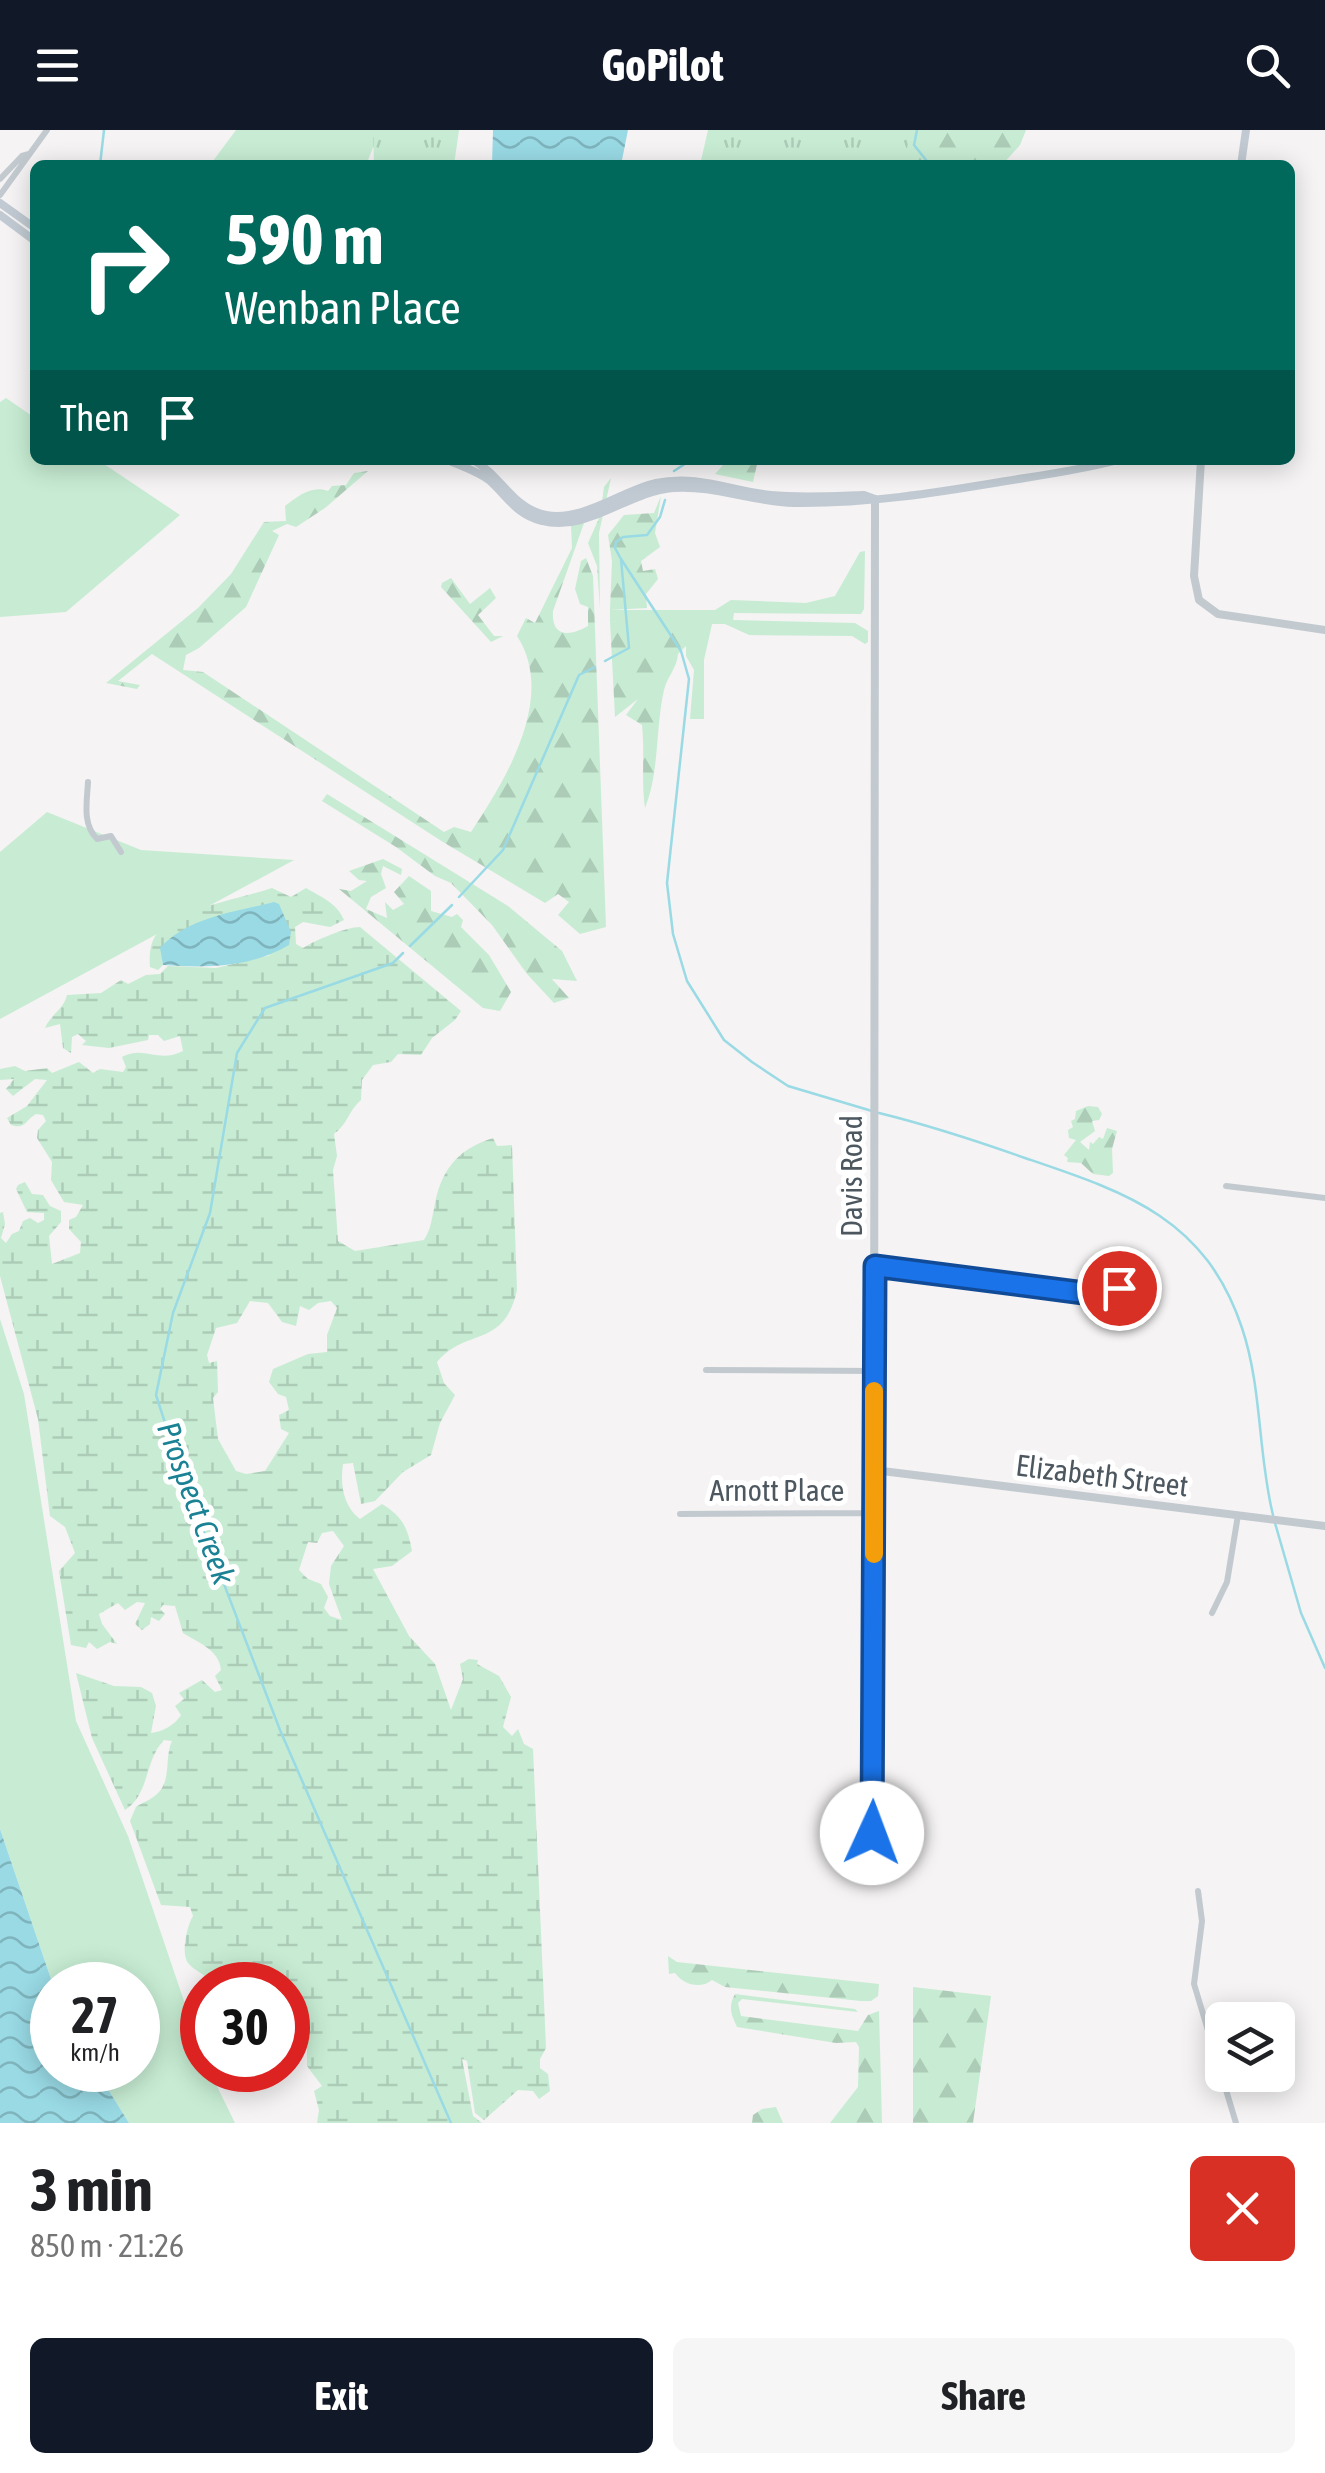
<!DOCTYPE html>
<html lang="en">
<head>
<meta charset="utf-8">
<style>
	body { margin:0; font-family:"Asap Condensed",sans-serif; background:#f6f6f6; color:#202124; height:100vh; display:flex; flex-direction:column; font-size:38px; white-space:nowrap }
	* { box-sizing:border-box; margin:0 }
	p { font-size:32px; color:#757577 }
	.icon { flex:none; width:55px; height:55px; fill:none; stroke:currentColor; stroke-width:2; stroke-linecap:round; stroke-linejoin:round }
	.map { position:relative; height:1993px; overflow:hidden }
	.drawer { display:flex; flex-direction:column; background:#fff; flex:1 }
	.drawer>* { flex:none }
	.banner { position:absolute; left:30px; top:30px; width:1265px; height:305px; border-radius:15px; box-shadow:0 5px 25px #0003; background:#00695c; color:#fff; overflow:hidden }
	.controls { position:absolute; left:1205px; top:1872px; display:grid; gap:20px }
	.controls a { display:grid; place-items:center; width:90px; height:90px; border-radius:15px; background:#fff; box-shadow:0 5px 25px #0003; font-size:50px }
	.speed { position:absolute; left:30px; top:1832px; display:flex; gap:20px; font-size:50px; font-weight:700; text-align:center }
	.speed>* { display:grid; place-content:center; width:130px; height:130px; border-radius:50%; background:#fff; box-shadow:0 5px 25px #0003; line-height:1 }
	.speed small { font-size:25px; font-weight:400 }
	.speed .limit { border:15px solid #d22; background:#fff; color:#111 }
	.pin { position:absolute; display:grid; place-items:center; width:85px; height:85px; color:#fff; margin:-42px; border:5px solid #fff; border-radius:50%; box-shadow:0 2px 10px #0007 }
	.me { position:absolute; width:110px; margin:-55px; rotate:2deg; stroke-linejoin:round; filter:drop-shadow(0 0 8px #0008) }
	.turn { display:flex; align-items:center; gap:35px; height:210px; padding:0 30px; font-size:45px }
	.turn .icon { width:130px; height:130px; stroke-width:2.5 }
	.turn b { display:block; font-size:70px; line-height:85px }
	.then { display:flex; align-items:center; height:95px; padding:0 30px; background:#0003; gap:20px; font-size:38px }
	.round { display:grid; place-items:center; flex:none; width:105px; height:105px; border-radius:15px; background:#f6f6f6 }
	.summary { display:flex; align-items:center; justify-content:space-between; height:170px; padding:0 30px }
	h1 { font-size:60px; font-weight:700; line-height:75px }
	.action { display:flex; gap:20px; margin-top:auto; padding:20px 30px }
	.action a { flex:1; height:115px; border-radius:15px; background:#111827; color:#fff; font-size:40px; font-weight:700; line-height:115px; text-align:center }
	.action a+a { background:#f6f6f6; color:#202124 }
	header { display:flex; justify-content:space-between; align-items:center; height:130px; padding:0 30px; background:#111827; color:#fff; font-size:45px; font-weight:700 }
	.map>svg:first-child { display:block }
</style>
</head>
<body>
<header><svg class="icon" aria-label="menu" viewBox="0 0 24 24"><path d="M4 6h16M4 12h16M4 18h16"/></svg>GoPilot<svg class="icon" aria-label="search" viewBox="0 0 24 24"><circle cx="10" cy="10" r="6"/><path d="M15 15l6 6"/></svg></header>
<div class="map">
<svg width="1325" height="1993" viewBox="0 0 1325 1993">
	<defs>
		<pattern id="forest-firs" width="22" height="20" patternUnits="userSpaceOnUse" patternTransform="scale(2.5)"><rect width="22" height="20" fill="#c7ecd3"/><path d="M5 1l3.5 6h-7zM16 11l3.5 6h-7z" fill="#adccb8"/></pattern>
		<pattern id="wetland-marsh" width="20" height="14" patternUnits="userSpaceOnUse" patternTransform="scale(2.5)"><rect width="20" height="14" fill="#c7ecd3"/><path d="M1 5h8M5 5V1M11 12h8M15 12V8" fill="none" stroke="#adccb8"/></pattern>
		<pattern id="park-tufts" width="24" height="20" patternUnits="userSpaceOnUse" patternTransform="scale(2.5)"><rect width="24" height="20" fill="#c7ecd3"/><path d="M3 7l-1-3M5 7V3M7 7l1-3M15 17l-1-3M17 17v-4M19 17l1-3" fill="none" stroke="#adccb8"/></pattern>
		<pattern id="water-waves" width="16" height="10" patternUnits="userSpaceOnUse" patternTransform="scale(2.5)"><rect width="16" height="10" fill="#99dae5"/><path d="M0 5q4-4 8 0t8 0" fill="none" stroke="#7fb4bd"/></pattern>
	</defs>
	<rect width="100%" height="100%" fill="#f5f3f3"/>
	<path fill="#c7ecd3" d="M 236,0 L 380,0 L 366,35 L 210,35 Z
		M 6,268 L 35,288 L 35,330 L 98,330 L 180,385 L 66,482 L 0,487 L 0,272 Z
		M 865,421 L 864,479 L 861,484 L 734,483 L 733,490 L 855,493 L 868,501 L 868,512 L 865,514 L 852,506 L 749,505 L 725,494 L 712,494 L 704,530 L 704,589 L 690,589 L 694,540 L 686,526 L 686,516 L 653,497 L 610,491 L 610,480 L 715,480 L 731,470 L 806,473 L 835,466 L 860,422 Z
		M 47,682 L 141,720 L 294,730 L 0,889 L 0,722 Z
		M 0,1189 L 24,1264 L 76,1591 L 128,1706 L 202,1924 L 202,1940 L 209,1940 L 235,1993 L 129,1993 L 96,1940 L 138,1940 L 138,1855 L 53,1855 L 0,1699 Z"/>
	<path fill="url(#forest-firs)" d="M 818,0 L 1026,0 L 1020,15 L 1002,35 L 829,35 Z
		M 719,330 L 758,330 L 753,352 L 715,344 L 724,334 Z
		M 368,341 L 325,378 L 296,397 L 287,394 L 272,401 L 279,405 L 246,477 L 199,518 L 186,525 L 183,540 L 203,542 L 444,702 L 454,697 L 471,702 C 505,651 557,567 517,506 L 526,488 L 535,493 L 572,418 L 571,395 L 584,393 L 553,481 C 551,507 569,507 588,496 L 588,477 L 580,474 L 575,459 L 581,431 L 586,428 L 593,446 L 606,797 L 580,804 L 558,785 L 569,772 L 558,764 L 545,773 L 443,712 L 152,524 L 118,551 L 140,555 L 137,559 L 106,553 L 198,478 L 231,444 L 264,392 L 286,391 L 285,376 C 298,366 312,355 328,361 L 332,356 L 346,355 L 354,343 Z
		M 611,348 L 599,403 L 600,479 L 597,436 L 588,413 L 600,386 L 604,357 Z
		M 661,366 L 655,403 L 660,417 L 641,431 L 643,441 L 655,439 L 658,449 L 646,464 L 647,478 L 610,480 L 612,431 L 608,405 L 624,385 L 654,383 Z
		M 451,448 L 470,474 L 490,458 L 496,468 L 478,485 L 494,506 L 503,506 L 491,512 L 441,457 L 442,453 Z
		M 610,491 L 677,496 L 686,516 L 678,524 C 677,538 667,547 664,560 C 655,600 660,640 645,678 C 641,650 645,623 642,595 L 626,585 L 638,569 L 615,587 Z
		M 327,664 L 508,776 L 562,821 L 577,851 L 552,849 L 569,868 L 554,873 L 527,844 L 492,795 L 451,753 L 435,746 L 396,717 L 322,671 Z
		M 383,729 L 402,739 L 401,745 L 383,736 L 381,744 L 386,758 L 371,767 L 366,779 L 387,788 L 385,772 L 393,780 L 404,774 L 394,762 L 409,746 L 431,761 L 431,781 L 452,787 L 457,784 L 463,790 L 461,797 L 489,825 L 511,862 L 500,881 L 483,878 L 339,759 L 351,761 L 367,751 L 359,750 L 349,741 Z
		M 1088,976 L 1098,977 L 1102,984 L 1099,990 L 1092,991 L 1095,1001 L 1080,1012 L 1089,1020 L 1090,1012 L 1093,1014 L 1099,1007 L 1103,1009 L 1107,998 L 1117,1001 L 1112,1019 L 1113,1043 L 1109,1046 L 1093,1044 L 1081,1033 L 1067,1032 L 1068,1028 L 1064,1025 L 1076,1010 L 1069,1008 L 1068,1000 L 1073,997 L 1071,991 L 1075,989 L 1076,981 Z
		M 668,1826 L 677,1832 L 879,1854 L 878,1866 L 871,1871 L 861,1871 L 725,1857 L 712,1850 C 700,1860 683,1854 675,1843 L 669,1844 Z
		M 913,1857 L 991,1866 L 973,1993 L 913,1993 Z
		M 735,1864 L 855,1879 L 858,1882 L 742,1869 L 738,1873 L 741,1886 L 858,1901 L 868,1885 L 879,1881 L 882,1993 L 830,1993 L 858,1957 L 859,1917 L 856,1912 L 836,1913 L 737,1897 C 731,1884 728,1877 735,1864 Z
		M 776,1977 L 783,1993 L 752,1993 L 753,1985 L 762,1979 Z"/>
	<path fill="url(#wetland-marsh)" fill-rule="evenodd" d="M 272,758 L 291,767 L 306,758 C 321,767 337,773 344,790 L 330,797 L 303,792 L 295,797 L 296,814 L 303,818 C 316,810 346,797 360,797 L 461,881 L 455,890 L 432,908 L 421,925 L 398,924 L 391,932 L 373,935 L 362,950 L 361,970 C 349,980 347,995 334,1004 L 337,1026 L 333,1040 L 338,1111 L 355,1121 L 424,1110 C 431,1099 431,1092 434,1079 C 440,1041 457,1019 493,1008 L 497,1016 L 512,1015 L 517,1160 C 504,1219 466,1197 437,1232 L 444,1253 L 455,1265 L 440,1293 L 431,1325 L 403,1342 L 375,1371 L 361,1374 L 353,1333 L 343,1334 C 340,1354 343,1376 360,1389 L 382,1374 C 402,1386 408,1398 412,1421 L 392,1436 L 373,1439 L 409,1506 L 435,1534 L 451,1580 L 463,1549 L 460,1534 L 469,1529 L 478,1530 L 477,1534 L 499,1546 L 511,1567 L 503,1597 L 512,1606 L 518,1599 L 524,1614 L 533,1619 L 546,1918 L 540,1929 L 540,1938 L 548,1944 L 550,1961 L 539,1969 L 533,1961 L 518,1960 L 484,1990 L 475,1983 L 467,1931 L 462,1929 L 473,1986 L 482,1993 L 317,1993 L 319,1980 L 314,1961 L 322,1956 L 307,1936 L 307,1915 L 298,1914 L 288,1925 L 288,1855 L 271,1855 L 253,1841 C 238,1850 227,1855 209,1851 C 203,1842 196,1842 189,1834 C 180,1825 187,1796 193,1786 L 190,1777 L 161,1775 L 130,1691 L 136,1677 C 143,1672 151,1670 157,1664 C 172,1651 164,1628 172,1611 L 164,1610 C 144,1631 150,1664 125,1680 L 92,1608 L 76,1543 L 114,1556 L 141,1557 L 152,1563 L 156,1576 L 151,1603 C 162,1602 175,1595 181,1585 L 175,1576 L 184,1569 L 179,1563 L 202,1550 L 215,1562 L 222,1560 L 215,1546 L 221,1540 C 219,1519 198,1513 183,1503 L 175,1476 L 163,1475 L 160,1479 L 165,1484 L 159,1491 L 151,1487 L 150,1494 L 142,1500 L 135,1494 L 145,1473 L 137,1472 L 125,1480 L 118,1473 L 99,1484 L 102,1494 L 117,1514 L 110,1512 L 97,1519 L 89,1512 L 86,1518 L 71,1515 L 59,1441 L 75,1423 L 65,1397 L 50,1386 L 38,1289 L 0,1146 L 0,1083 L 3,1082 L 5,1094 L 1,1108 L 6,1113 L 12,1104 L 19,1101 L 23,1091 L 30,1088 L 38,1093 L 44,1090 L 44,1083 L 27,1082 L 16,1059 L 18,1055 L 25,1052 L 32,1064 L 43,1065 L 50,1076 L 61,1081 L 61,1092 L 49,1106 L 52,1134 L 80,1123 L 81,1112 L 69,1099 L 69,1090 L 76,1087 L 83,1075 L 64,1072 L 51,1050 L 52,1032 L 37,1008 L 38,1000 L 46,991 L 43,985 L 36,984 C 25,990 26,1000 11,995 L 7,988 L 27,976 L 47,950 L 35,949 L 13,966 L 6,959 L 14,949 L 0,950 L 0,939 L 15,936 L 25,941 L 47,938 L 52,943 L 79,932 L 93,943 L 100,939 L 123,942 L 126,937 L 122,927 C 144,915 158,934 183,921 L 180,906 L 164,911 L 158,905 L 149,905 L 148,910 L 109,918 L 82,915 L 86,911 L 78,904 L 72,907 L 71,923 L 63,918 L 60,894 L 45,898 C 51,884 64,879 67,865 L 101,863 L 121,850 L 128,854 L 146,845 L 160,844 L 168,836 L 216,838 L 271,825 L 161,818 L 163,835 L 158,840 L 150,837 C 149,824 150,810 160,800 C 180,779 243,768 272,758 ZM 250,1171 L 268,1173 L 282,1192 L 296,1196 L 300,1176 L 309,1180 L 318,1173 L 331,1171 L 337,1178 L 327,1205 L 327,1222 L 308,1224 L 273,1239 L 269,1252 L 278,1264 L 286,1267 L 289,1280 L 279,1285 L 281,1299 L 289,1303 L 265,1341 L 246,1344 L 236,1341 L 218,1309 L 213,1268 L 218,1262 L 217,1231 L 209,1233 L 207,1225 L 216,1198 L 237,1193 ZM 333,1401 L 344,1416 L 331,1436 L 329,1454 L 342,1490 L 330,1486 L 324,1478 L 328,1467 L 321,1454 L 308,1449 L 299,1440 L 308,1412 L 317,1413 L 322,1403 Z"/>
	<path fill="url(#park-tufts)" d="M 373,0 L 459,0 L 454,35 L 374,35 Z
		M 708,0 L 910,0 L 907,19 L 918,35 L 700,35 Z"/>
	<path fill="url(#water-waves)" d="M 493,0 L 628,0 L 621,35 L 492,35 Z
		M 274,772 L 279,774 L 291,802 L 289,815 C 249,838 208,838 163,835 L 160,818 C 188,787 235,782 274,772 Z
		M 0,1699 L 53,1855 L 52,1940 L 96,1940 L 129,1993 L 0,1993 Z"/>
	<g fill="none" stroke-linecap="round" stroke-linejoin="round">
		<path stroke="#99dae5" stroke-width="2.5" d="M 917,0 L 914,15 L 930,35
			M 100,35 L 104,0
			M 674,341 L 691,330
			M 621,429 L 681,521 L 689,549 L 667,753 L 673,804 L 687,851 L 724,910 L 752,932 L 788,956 L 872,981
			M 605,531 L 629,518 L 621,429 L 615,418 L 616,412 L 623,407 L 647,405 L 660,387 L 665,370
			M 459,767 L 503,720 L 579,545 L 595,537
			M 410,816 L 452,775
			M 403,823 L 393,833 L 265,878 L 237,923 L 210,1083 L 173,1183 L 156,1265 L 181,1342 L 280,1600 L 451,1993
			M 879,983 C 928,995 977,1011 1025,1028 C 1125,1062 1205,1087 1242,1198 C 1262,1257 1258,1325 1273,1385
			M 1275,1393 L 1301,1483 L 1325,1538"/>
		<path stroke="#c2cad0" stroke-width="6" d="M 0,49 L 22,26 L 29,24
			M 0,65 L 47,0
			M 88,652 C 87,672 82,694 97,709 L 111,706 L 121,722
			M 1226,1056 L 1325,1068
			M 875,1136 L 1084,1163 L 1119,1157
			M 706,1240 L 874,1241
			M 680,1384 L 874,1383
			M 1212,1483 L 1227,1452 L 1238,1385
			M 867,1722 L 874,1682 L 874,1340
			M 1198,1761 L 1202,1791 L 1194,1854 L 1236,1993"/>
		<path stroke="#c2cad0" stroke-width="8" d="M 1201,330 L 1194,446 L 1199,470 L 1218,484 L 1325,500
			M 875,369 L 874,1340 L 1325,1396"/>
		<path stroke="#c1cad2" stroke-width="8" d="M 1241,35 L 1246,0
			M 0,73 L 35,98
			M 0,85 L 35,111
			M 448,330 C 461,336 477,341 489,350 C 507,366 516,385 542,391 C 587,403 629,361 673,358 C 714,355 753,372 794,373 C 866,374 935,363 1006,351 C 1043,345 1081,340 1118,330
			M 473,330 C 501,345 513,379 546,385 C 583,392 621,361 656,353 C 697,344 731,361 771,365 C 801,368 833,366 864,365 L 875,369"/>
	</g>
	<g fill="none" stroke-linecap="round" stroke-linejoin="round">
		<defs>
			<path id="route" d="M 872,1703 L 875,1136 L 1084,1163 L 1119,1158"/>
		</defs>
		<use href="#route" stroke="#114b97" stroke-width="25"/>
		<use href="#route" stroke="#1a73e8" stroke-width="18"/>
		<path stroke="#f59e0b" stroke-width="18" d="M 874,1424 L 874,1261"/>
	</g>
	<g text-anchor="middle" stroke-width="10" stroke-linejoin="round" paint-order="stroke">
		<g font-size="30" fill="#4c575f" stroke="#fff">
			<text transform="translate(852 1046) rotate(-90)" y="10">Davis Road</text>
			<text transform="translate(1102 1346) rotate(7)" y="10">Elizabeth Street</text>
			<text x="777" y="1371">Arnott Place</text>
		</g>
		<g font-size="32" font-style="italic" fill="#1a8294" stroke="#fff">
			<text transform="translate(196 1373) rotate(70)" y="11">Prospect Creek</text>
		</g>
	</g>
</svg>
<div class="controls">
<a><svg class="icon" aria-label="layers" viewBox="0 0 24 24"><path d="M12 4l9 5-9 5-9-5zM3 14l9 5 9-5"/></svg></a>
</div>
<div class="speed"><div>27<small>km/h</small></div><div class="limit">30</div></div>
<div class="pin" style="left:1119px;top:1158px;background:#d93025"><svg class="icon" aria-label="arrive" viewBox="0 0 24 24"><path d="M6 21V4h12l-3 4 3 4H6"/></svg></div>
<svg class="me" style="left:872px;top:1703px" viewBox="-20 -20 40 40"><circle r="19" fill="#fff"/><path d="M0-13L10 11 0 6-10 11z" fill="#1a73e8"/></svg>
<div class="banner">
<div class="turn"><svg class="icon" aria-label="right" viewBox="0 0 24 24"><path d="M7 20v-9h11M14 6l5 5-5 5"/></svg><div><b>590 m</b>Wenban Place</div></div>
<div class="then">Then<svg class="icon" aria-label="arrive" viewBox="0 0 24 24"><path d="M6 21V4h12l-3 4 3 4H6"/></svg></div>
</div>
</div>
<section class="drawer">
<div class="summary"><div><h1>3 min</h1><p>850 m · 21:26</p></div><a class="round" style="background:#d93025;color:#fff"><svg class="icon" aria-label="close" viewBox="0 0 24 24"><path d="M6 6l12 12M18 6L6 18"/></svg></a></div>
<div class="action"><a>Exit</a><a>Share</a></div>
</section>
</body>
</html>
